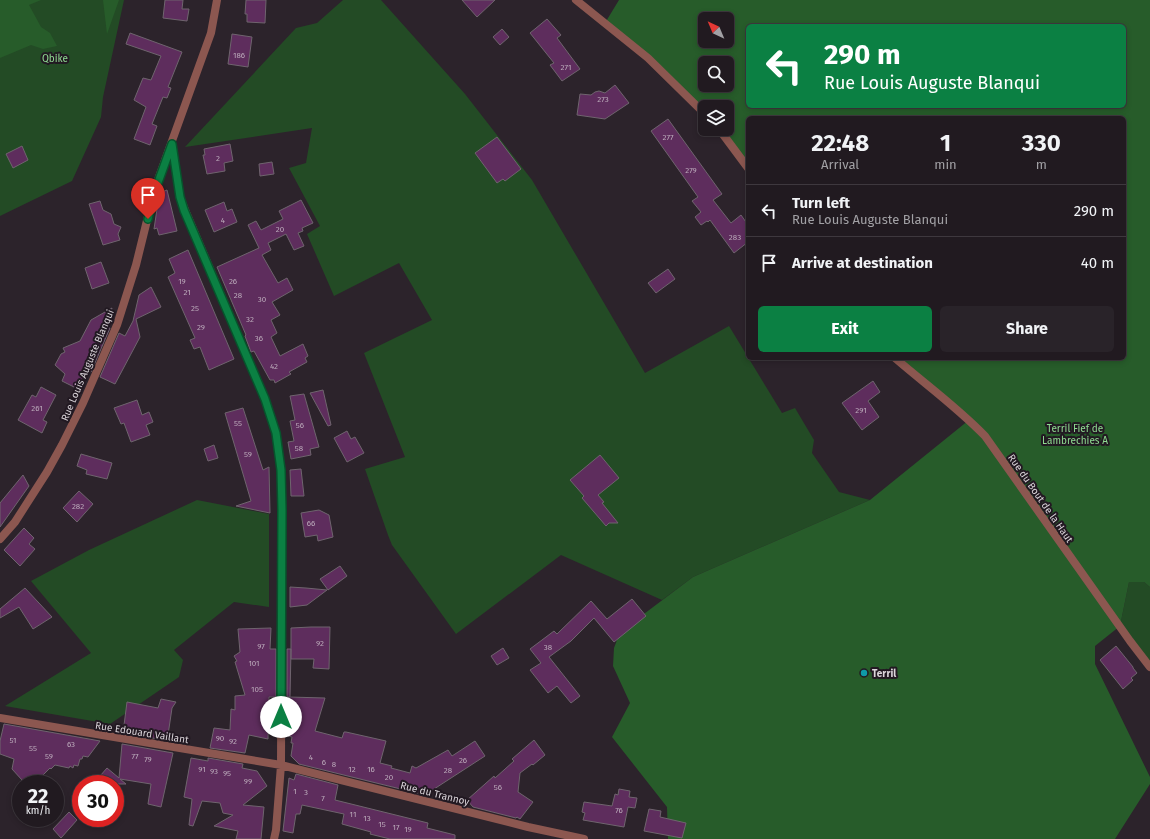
<!DOCTYPE html>
<html lang="en">
<head>
<meta charset="utf-8">
<style>
	body { margin:0; font-family:"Fira Sans",sans-serif; background:#292329; color:#f1f3f6; height:100vh; display:flex; flex-direction:column; font-size:15px; white-space:nowrap }
	* { box-sizing:border-box; margin:0 }
	p { font-size:13px; color:#a2a1a5 }
	.icon { flex:none; width:22px; height:22px; fill:none; stroke:currentColor; stroke-width:2; stroke-linecap:round; stroke-linejoin:round }
	.map { position:relative; flex:1; overflow:hidden }
	.panel { position:absolute; left:746px; top:116px; width:380px; height:244px; display:flex; flex-direction:column; background:#211a20; border-radius:6px; box-shadow:0 2px 6px #0003,0 0 0 1px #3e383e }
	.panel>* { flex:none }
	.hud { position:absolute; left:746px; top:24px; width:380px; height:84px; border-radius:6px; box-shadow:0 2px 6px #0003,0 0 0 1px #3e383e; background:#0b8043; color:#fff; overflow:hidden }
	.needle { width:26px; rotate:316deg }
	.tools { position:absolute; left:698px; top:12px; display:grid; gap:8px }
	.tools a { display:grid; place-items:center; width:36px; height:36px; border-radius:6px; background:#211a20; box-shadow:0 2px 6px #0003,0 0 0 1px #3e383e; font-size:20px }
	.speed { position:absolute; left:12px; top:775px; display:flex; gap:8px; font-size:20px; font-weight:700; text-align:center }
	.speed>* { display:grid; place-content:center; width:52px; height:52px; border-radius:50%; background:#211a20; box-shadow:0 2px 6px #0003,0 0 0 1px #3e383e; line-height:1 }
	.speed small { font-size:10px; font-weight:400 }
	.speed .limit { border:6px solid #d22; background:#fff; color:#111 }
	.pin { position:absolute; display:grid; place-items:center; width:34px; height:34px; color:#fff; margin:-41px -17px; border-radius:50% 50% 50% 0; rotate:-45deg; box-shadow:0 0 4px #0007 }
	.pin .icon { rotate:45deg }
	.me { position:absolute; width:44px; margin:-22px; rotate:0deg; stroke-linejoin:round; filter:drop-shadow(0 0 3px #0008) }
	.turn { display:flex; align-items:center; gap:14px; height:84px; padding:0 12px; font-size:18px }
	.turn .icon { width:52px; height:52px; stroke-width:2.5 }
	.turn b { display:block; font-size:28px; line-height:34px }
	.eta { display:flex; justify-content:space-evenly; align-items:center; height:68px; text-align:center }
	.eta b { font-size:24px; font-weight:700; line-height:28px }
	.action { display:flex; gap:8px; margin-top:auto; padding:8px 12px }
	.action a { flex:1; height:46px; border-radius:6px; background:#0b8043; color:#fff; font-size:16px; font-weight:700; line-height:46px; text-align:center }
	.action a+a { background:#292329; color:#f1f3f6 }
	ul { padding:0; list-style:none }
	li { display:flex; align-items:center; gap:12px; height:52px; padding:0 12px; border-top:1px solid #3e383e }
	li div { flex:1 }
	li b { display:block; font-size:15px }
	li em { font-style:normal }
	.map>svg:first-child { display:block }
</style>
</head>
<body>
<div class="map">
<svg width="1150" height="839" viewBox="0 0 1150 839">
	<rect width="100%" height="100%" fill="#2c232b"/>
	<path fill="#234b25" d="M 0,0 L 124,0 L 103,97 L 101,117 L 72,181 L 0,216 Z
		M 343,0 L 381,0 L 465,94 L 532,180 L 645,373 L 729,326 L 782,413 L 795,408 L 814,440 L 812,453 L 839,492 L 870,500 L 693,577 L 662,600 L 561,555 L 456,634 L 392,545 L 388,535 L 365,469 L 405,457 L 364,353 L 432,320 L 399,263 L 334,296 L 307,234 L 320,226 L 289,168 L 306,163 L 312,128 L 185,147 L 296,28 L 317,23 Z
		M 197,500 L 269,514 L 269,607 L 234,602 L 174,650 L 183,660 L 179,677 L 110,724 L 5,706 L 91,653 L 31,581 L 89,550 Z
		M 1129,582 L 1144,582 L 1150,587 L 1150,667 L 1120,626 Z"/>
	<path fill="#275c2a" fill-rule="evenodd" d="M 0,0 L 41,0 L 29,5 L 41,27 L 50,33 L 57,46 L 43,49 L 31,45 L 0,58 Z
		M 103,0 L 119,0 L 107,34 Z
		M 619,0 L 1150,0 L 1150,587 L 1144,582 L 1129,582 L 1120,626 L 1095,646 L 1095,664 L 1150,777 L 1150,784 L 1115,839 L 668,839 L 667,807 L 612,737 L 630,703 L 613,666 L 614,648 L 620,632 L 693,577 L 870,500 L 969,420 L 895,358 L 1124,358 L 1124,118 L 748,118 L 748,168 L 719,129 L 727,129 L 727,107 L 705,107 L 705,114 L 605,23 ZM 705,19 L 727,19 L 727,41 L 705,41 ZM 748,26 L 1124,26 L 1124,106 L 748,106 ZM 705,63 L 727,63 L 727,85 L 705,85 Z"/>
	<path fill="#5e2d5d" stroke="#6f646e" d="M 165,0 L 183,0 L 182,9 L 189,9 L 187,21 L 163,18 Z
		M 246,0 L 266,0 L 265,23 L 247,22 L 247,14 L 245,14 Z
		M 462,0 L 495,0 L 477,17 Z
		M 547,19 L 561,35 L 557,38 L 580,69 L 562,81 L 550,65 L 554,63 L 530,33 Z
		M 502,29 L 509,37 L 500,45 L 493,37 Z
		M 130,33 L 182,52 L 168,87 L 171,88 L 167,98 L 163,97 L 152,124 L 157,126 L 150,145 L 134,139 L 146,107 L 134,100 L 143,78 L 151,80 L 161,56 L 126,44 Z
		M 232,34 L 252,37 L 248,67 L 228,64 Z
		M 615,85 L 629,103 L 605,119 L 577,115 L 580,94 L 591,95 L 595,92 L 599,91 L 605,93 Z
		M 668,119 L 722,194 L 713,200 L 731,223 L 741,215 L 748,225 L 748,242 L 734,253 L 710,220 L 708,222 L 707,221 L 701,225 L 695,217 L 701,212 L 692,201 L 698,197 L 651,131 Z
		M 497,137 L 521,169 L 505,181 L 503,179 L 497,183 L 475,153 Z
		M 230,144 L 233,161 L 224,163 L 225,171 L 207,174 L 203,155 L 205,155 L 204,149 Z
		M 22,146 L 28,160 L 13,168 L 6,154 Z
		M 272,162 L 274,174 L 260,176 L 259,164 Z
		M 167,190 L 177,231 L 159,235 L 157,228 L 154,229 L 159,196 L 159,193 Z
		M 301,200 L 313,223 L 302,228 L 303,231 L 298,233 L 304,246 L 294,250 L 286,234 L 268,243 L 271,250 L 262,255 L 278,283 L 287,278 L 293,290 L 272,302 L 280,315 L 271,320 L 277,333 L 271,337 L 280,356 L 303,344 L 308,356 L 305,358 L 307,362 L 289,372 L 291,374 L 275,383 L 274,380 L 270,380 L 254,351 L 251,352 L 245,336 L 246,335 L 217,267 L 259,248 L 248,225 L 256,221 L 261,230 L 283,219 L 279,211 Z
		M 100,201 L 103,210 L 111,214 L 114,224 L 121,227 L 118,234 L 120,240 L 103,245 L 89,204 Z
		M 224,202 L 227,211 L 232,209 L 237,222 L 214,232 L 205,210 Z
		M 188,250 L 234,359 L 209,370 L 200,347 L 194,349 L 190,340 L 195,338 L 168,277 L 175,273 L 169,259 Z
		M 101,262 L 109,283 L 92,289 L 85,268 Z
		M 668,269 L 675,279 L 656,293 L 648,283 Z
		M 151,287 L 161,307 L 136,319 L 140,337 L 115,384 L 100,377 L 119,333 L 125,336 L 133,321 L 139,295 Z
		M 112,308 L 107,327 L 110,328 L 91,372 L 87,370 L 78,389 L 62,381 L 65,374 L 55,365 L 61,354 L 65,352 L 63,348 L 80,341 L 91,320 Z
		M 873,381 L 880,392 L 868,401 L 879,417 L 862,430 L 842,403 Z
		M 41,387 L 56,395 L 43,420 L 47,422 L 42,433 L 18,420 L 32,395 L 36,397 Z
		M 323,390 L 331,425 L 328,426 L 310,393 Z
		M 304,394 L 319,447 L 310,449 L 311,455 L 291,459 L 288,442 L 294,441 L 290,421 L 295,420 L 290,396 Z
		M 137,400 L 142,415 L 149,412 L 153,422 L 146,425 L 150,435 L 131,442 L 124,423 L 121,424 L 114,408 Z
		M 243,408 L 263,470 L 269,467 L 270,513 L 236,506 L 251,501 L 225,413 Z
		M 347,431 L 351,439 L 355,437 L 364,453 L 347,462 L 334,438 Z
		M 214,445 L 218,458 L 208,461 L 204,449 Z
		M 81,454 L 112,463 L 107,479 L 86,474 L 87,470 L 77,466 Z
		M 600,455 L 619,478 L 598,495 L 604,502 L 602,503 L 618,523 L 609,523 L 606,526 L 582,498 L 584,496 L 570,480 Z
		M 301,469 L 304,496 L 291,496 L 290,470 Z
		M 23,475 L 29,486 L 0,527 L 0,503 Z
		M 79,491 L 93,504 L 77,522 L 63,508 Z
		M 319,510 L 329,515 L 333,537 L 318,541 L 317,535 L 305,537 L 301,513 Z
		M 24,528 L 34,538 L 29,544 L 35,549 L 20,566 L 4,550 Z
		M 340,566 L 347,576 L 328,590 L 320,579 Z
		M 290,587 L 306,588 L 327,590 L 307,605 L 290,607 Z
		M 25,588 L 52,617 L 33,629 L 19,607 L 0,618 L 0,609 Z
		M 632,599 L 646,616 L 614,642 L 594,618 L 571,641 L 549,657 L 580,696 L 571,703 L 557,686 L 548,693 L 530,670 L 541,663 L 530,649 L 554,631 L 557,634 L 591,601 L 607,619 Z
		M 311,627 L 330,627 L 329,669 L 313,668 L 314,659 L 291,659 L 291,628 Z
		M 271,628 L 270,649 L 276,649 L 276,697 L 269,697 L 268,739 L 249,735 L 245,753 L 210,748 L 214,728 L 230,730 L 231,709 L 235,710 L 235,696 L 245,695 L 235,662 L 237,661 L 234,656 L 240,652 L 238,629 Z
		M 1116,646 L 1133,667 L 1133,668 L 1137,673 L 1131,678 L 1133,680 L 1123,689 L 1100,660 Z
		M 503,648 L 509,658 L 497,665 L 491,656 Z
		M 287,649 L 291,649 L 290,697 L 287,697 Z
		M 289,697 L 325,698 L 315,731 L 342,738 L 344,732 L 346,732 L 386,741 L 380,763 L 392,766 L 391,768 L 410,773 L 412,766 L 416,768 L 448,750 L 452,756 L 475,741 L 485,756 L 431,791 L 417,793 L 299,764 L 291,756 L 293,743 L 291,743 L 292,737 L 288,736 Z
		M 161,699 L 176,702 L 172,708 L 168,735 L 177,736 L 176,742 L 123,733 L 127,702 L 158,708 Z
		M 4,724 L 89,739 L 100,741 L 88,757 L 83,756 L 82,759 L 80,759 L 78,766 L 74,765 L 73,768 L 70,766 L 69,768 L 55,765 L 51,769 L 50,768 L 34,784 L 21,784 L 22,780 L 12,769 L 14,759 L 0,754 L 0,741 Z
		M 534,740 L 545,755 L 533,765 L 532,764 L 520,773 L 518,792 L 533,802 L 520,819 L 517,817 L 516,818 L 473,807 L 467,800 L 494,776 L 495,778 L 514,761 L 512,759 Z
		M 122,744 L 173,753 L 161,807 L 148,804 L 151,784 L 120,779 L 126,784 L 93,784 L 107,768 L 119,778 Z
		M 191,758 L 208,761 L 208,758 L 243,764 L 242,768 L 257,771 L 267,786 L 243,805 L 264,807 L 261,839 L 236,839 L 238,831 L 214,826 L 233,815 L 223,813 L 220,803 L 202,801 L 193,826 L 189,825 L 192,799 L 184,797 Z
		M 296,774 L 338,785 L 335,800 L 428,823 L 427,828 L 455,835 L 455,839 L 390,839 L 370,834 L 371,832 L 342,824 L 344,814 L 302,805 L 300,814 L 296,814 L 293,833 L 283,831 L 289,778 L 294,780 Z
		M 619,789 L 630,791 L 629,797 L 637,798 L 635,808 L 628,807 L 624,827 L 583,820 L 585,813 L 582,812 L 584,802 L 612,806 L 615,794 L 618,795 Z
		M 649,809 L 661,811 L 660,817 L 686,823 L 682,838 L 644,831 Z
		M 69,812 L 77,820 L 61,838 L 53,829 Z"/>
	<g fill="none" stroke-linecap="round" stroke-linejoin="round">
		<path stroke="#8c5750" stroke-width="8" d="M 576,0 L 648,58 L 705,114
			M 719,129 L 748,168
			M 172,143 L 180,197 L 185,210 L 265,399 L 276,433 L 281,470 L 282,510 L 281,765 L 276,830 L 274,839
			M 895,358 C 925,384 957,407 985,436 L 1130,641 L 1150,667
			M 0,539 L 15,522 L 47,472 L 62,445 L 83,403 L 117,325 L 136,265 L 155,188 L 211,33 L 217,0
			M 0,718 L 281,765 L 528,827 L 584,839"/>
	</g>
	<g fill="none" stroke-linecap="round" stroke-linejoin="round">
		<defs>
			<path id="route" d="M 148,219 L 156,188 L 172,144 L 180,197 L 184,210 L 265,399 L 276,433 L 281,470 L 282,510 L 281,717"/>
		</defs>
		<use href="#route" stroke="#07532c" stroke-width="10"/>
		<use href="#route" stroke="#0b8043" stroke-width="7"/>
	</g>
	<circle fill="#0f9aa8" stroke="#221922" stroke-width="1.5" cx="864" cy="673" r="4"/>
	<g text-anchor="middle" stroke-width="4" stroke-linejoin="round" paint-order="stroke">
		<g font-size="8" fill="#bcabbb">
			<text x="239" y="58">186</text>
			<text x="566" y="70">271</text>
			<text x="603" y="102">273</text>
			<text x="668" y="140">277</text>
			<text x="218" y="161">2</text>
			<text x="691" y="173">279</text>
			<text x="223" y="223">4</text>
			<text x="280" y="232">20</text>
			<text x="735" y="240">283</text>
			<text x="182" y="284">19</text>
			<text x="233" y="284">26</text>
			<text x="187" y="295">21</text>
			<text x="238" y="298">28</text>
			<text x="262" y="302">30</text>
			<text x="195" y="311">25</text>
			<text x="250" y="322">32</text>
			<text x="201" y="330">29</text>
			<text x="259" y="341">36</text>
			<text x="274" y="369">42</text>
			<text x="37" y="411">261</text>
			<text x="861" y="413">291</text>
			<text x="238" y="426">55</text>
			<text x="300" y="428">56</text>
			<text x="299" y="451">58</text>
			<text x="248" y="457">59</text>
			<text x="78" y="509">282</text>
			<text x="311" y="526">66</text>
			<text x="320" y="646">92</text>
			<text x="261" y="649">97</text>
			<text x="548" y="650">38</text>
			<text x="254" y="666">101</text>
			<text x="257" y="692">105</text>
			<text x="220" y="741">90</text>
			<text x="13" y="743">51</text>
			<text x="233" y="744">92</text>
			<text x="71" y="747">63</text>
			<text x="33" y="751">55</text>
			<text x="49" y="759">59</text>
			<text x="135" y="759">77</text>
			<text x="311" y="760">4</text>
			<text x="148" y="762">79</text>
			<text x="463" y="763">26</text>
			<text x="324" y="765">6</text>
			<text x="334" y="767">8</text>
			<text x="202" y="772">91</text>
			<text x="352" y="772">12</text>
			<text x="371" y="772">16</text>
			<text x="448" y="773">28</text>
			<text x="214" y="774">93</text>
			<text x="227" y="776">95</text>
			<text x="389" y="780">20</text>
			<text x="248" y="784">99</text>
			<text x="498" y="790">56</text>
			<text x="295" y="794">1</text>
			<text x="306" y="795">3</text>
			<text x="323" y="801">7</text>
			<text x="619" y="813">76</text>
			<text x="353" y="817">11</text>
			<text x="367" y="821">13</text>
			<text x="382" y="827">15</text>
			<text x="396" y="830">17</text>
			<text x="408" y="832">19</text>
		</g>
		<g font-size="10" fill="#90dc92" stroke="#221922">
			<text x="55" y="62">Qbike</text>
			<text x="1075" y="432">Terril Fief de<tspan x="1075" dy="12">Lambrechies A</tspan></text>
		</g>
		<g font-size="10" fill="#dbd5da" stroke="#221922">
			<text transform="translate(87 365) rotate(-67)" y="4">Rue Louis Auguste Blanqui</text>
			<text transform="translate(1041 498) rotate(55)" y="4">Rue du Bout de la Haut</text>
			<text transform="translate(142 732) rotate(9)" y="4">Rue Edouard Vaillant</text>
			<text transform="translate(435 793) rotate(14)" y="4">Rue du Trannoy</text>
		</g>
		<g font-size="10" font-weight="bold" fill="#dbd5da" stroke="#221922" text-anchor="start">
			<text x="872" y="677">Terril</text>
		</g>
	</g>
</svg>
<div class="tools">
<a><svg class="needle" viewBox="-14 -14 28 28"><path d="M0-13l5 13h-10z" fill="#e53935"/><path d="M0 13l5-13h-10z" fill="#a2a1a5"/></svg></a>
<a><svg class="icon" aria-label="search" viewBox="0 0 24 24"><circle cx="10" cy="10" r="6"/><path d="M15 15l6 6"/></svg></a>
<a><svg class="icon" aria-label="layers" viewBox="0 0 24 24"><path d="M12 4l9 5-9 5-9-5zM3 14l9 5 9-5"/></svg></a>
</div>
<div class="speed"><div>22<small>km/h</small></div><div class="limit">30</div></div>
<div class="pin" style="left:148px;top:219px;background:#d93025"><svg class="icon" aria-label="arrive" viewBox="0 0 24 24"><path d="M6 21V4h12l-3 4 3 4H6"/></svg></div>
<svg class="me" style="left:281px;top:717px" viewBox="-20 -20 40 40"><circle r="19" fill="#fff"/><path d="M0-13L10 11 0 6-10 11z" fill="#0b8043"/></svg>
<div class="hud">
<div class="turn"><svg class="icon" aria-label="left" viewBox="0 0 24 24"><path d="M17 20v-9H6M10 6l-5 5 5 5"/></svg><div><b>290 m</b>Rue Louis Auguste Blanqui</div></div>
</div>
<section class="panel">
<div class="eta">
<div><b>22:48</b><p>Arrival</p></div>
<div><b>1</b><p>min</p></div>
<div><b>330</b><p>m</p></div>
</div>
<ul>
<li><svg class="icon" aria-label="left" viewBox="0 0 24 24"><path d="M17 20v-9H6M10 6l-5 5 5 5"/></svg><div><b>Turn left</b><p>Rue Louis Auguste Blanqui</p></div><em>290 m</em></li>
<li><svg class="icon" aria-label="arrive" viewBox="0 0 24 24"><path d="M6 21V4h12l-3 4 3 4H6"/></svg><div><b>Arrive at destination</b></div><em>40 m</em></li>
</ul>
<div class="action"><a>Exit</a><a>Share</a></div>
</section>
</div>
</body>
</html>
